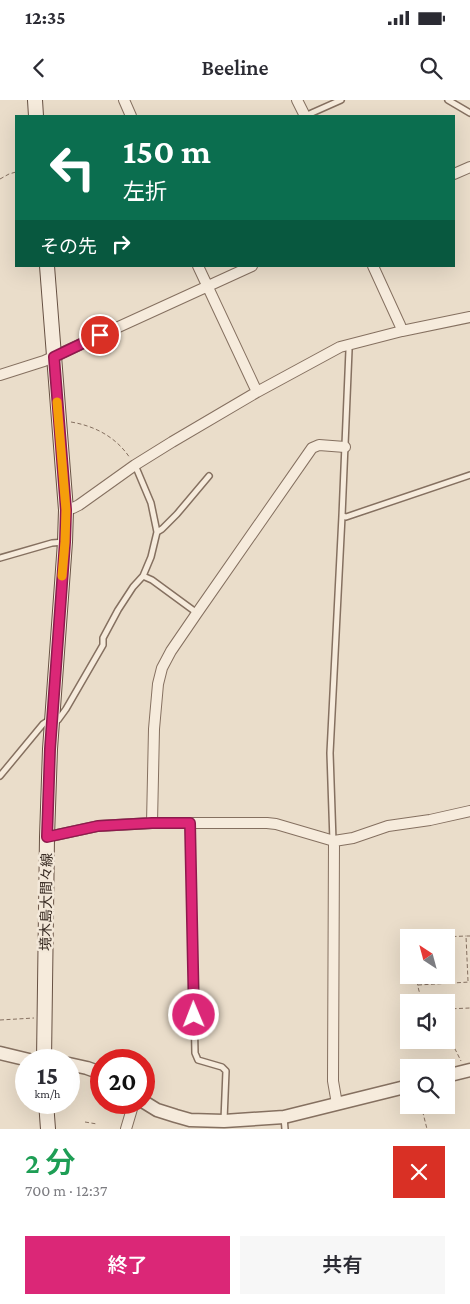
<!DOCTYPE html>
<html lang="ja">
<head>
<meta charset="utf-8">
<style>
	body { margin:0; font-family:"Crimson Pro","Noto Sans JP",serif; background:#f7f7f7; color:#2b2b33; height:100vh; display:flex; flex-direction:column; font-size:19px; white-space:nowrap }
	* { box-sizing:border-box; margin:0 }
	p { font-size:16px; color:#7c7c81 }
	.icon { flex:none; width:28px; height:28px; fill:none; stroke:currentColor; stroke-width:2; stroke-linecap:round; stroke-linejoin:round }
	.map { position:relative; height:1029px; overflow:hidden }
	.details { display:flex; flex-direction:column; background:#fff; flex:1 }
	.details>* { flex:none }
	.top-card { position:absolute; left:15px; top:15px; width:440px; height:152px; border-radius:0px; box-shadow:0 5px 20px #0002; background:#0b6e4f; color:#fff; overflow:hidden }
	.needle { width:32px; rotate:324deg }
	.fabs { position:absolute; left:400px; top:829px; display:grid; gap:10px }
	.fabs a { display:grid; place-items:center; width:55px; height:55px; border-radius:0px; background:#fff; box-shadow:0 5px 20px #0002; font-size:25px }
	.speed { position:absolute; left:15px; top:949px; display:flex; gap:10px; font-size:25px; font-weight:700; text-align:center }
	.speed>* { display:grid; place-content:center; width:65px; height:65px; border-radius:50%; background:#fff; box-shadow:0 5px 20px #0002; line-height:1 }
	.speed small { font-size:12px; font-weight:400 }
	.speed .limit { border:8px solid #d22; background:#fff; color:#111 }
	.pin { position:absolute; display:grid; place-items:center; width:42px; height:42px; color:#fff; margin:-21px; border:2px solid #fff; border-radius:50%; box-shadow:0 1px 5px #0007 }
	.me { position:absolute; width:55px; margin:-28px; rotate:359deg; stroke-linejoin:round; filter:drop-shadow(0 0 4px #0008) }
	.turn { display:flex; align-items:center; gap:18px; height:105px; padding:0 25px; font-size:22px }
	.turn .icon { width:65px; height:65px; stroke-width:2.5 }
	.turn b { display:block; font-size:35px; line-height:42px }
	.then { display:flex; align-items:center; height:48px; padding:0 25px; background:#0003; gap:10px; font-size:19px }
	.round { display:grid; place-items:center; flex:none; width:52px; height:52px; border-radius:0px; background:#f7f7f7 }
	.head { display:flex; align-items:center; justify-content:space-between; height:85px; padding:0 25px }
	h1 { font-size:30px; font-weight:600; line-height:38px; color:#1e9e55 }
	.primary-button { display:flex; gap:10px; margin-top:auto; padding:10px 25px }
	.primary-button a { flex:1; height:58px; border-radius:0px; background:#db2777; color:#fff; font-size:20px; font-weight:600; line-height:58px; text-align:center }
	.primary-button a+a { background:#f7f7f7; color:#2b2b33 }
	.status { display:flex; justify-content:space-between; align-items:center; height:35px; padding:0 25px; background:#fff; direction:ltr }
	.status svg { height:14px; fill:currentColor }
	header { display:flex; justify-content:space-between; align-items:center; height:65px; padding:0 25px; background:#fff; font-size:22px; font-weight:600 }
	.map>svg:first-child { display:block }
</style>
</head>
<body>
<div class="status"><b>12:35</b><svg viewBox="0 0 49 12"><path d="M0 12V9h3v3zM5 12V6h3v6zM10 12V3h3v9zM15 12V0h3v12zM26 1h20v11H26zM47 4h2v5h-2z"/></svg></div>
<header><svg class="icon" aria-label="back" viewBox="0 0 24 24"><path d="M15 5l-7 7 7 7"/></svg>Beeline<svg class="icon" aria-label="search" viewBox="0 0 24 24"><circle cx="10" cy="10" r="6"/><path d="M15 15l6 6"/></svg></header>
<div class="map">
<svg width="470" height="1029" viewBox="0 0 470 1029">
	<rect width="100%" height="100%" fill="#eaddca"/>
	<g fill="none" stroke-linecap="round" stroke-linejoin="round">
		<defs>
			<path id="service" d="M 448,0 L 470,13
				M 305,16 L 341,0
				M 342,416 L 346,417 L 470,375
				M 157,432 L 162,429 L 177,414 L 209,376
				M 0,458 L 52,443 L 65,442
				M 143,476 L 152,480 L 197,513
				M 0,676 L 43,624 L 46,622 L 58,620 L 66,609 L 103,545 L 103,538 L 118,510 L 133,487 L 143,476 L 151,457 L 157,432 L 151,403 L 135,365
				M 190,723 L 195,953 L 198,960 L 222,967 L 226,971 L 224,1020
				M 333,741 L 330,653 L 342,416 L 349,250 L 347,245
				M 284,1017 L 285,1029"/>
			<path id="minor" d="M 124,0 L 131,16
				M 297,0 L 305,16
				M 454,74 L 470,67
				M 198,166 L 257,292
				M 373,166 L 400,225 L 402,231
				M 0,275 L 44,261 L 252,166
				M 66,410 L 73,408 L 79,405 L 135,365 L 172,342 L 257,292 L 340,247 L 402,231 L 470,217
				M 152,723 L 154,629 L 158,584 L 162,568 L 171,551 L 197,513 L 312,348 L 319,345 L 345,347
				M 47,737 L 98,726 L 152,723 L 267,723 L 276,724 L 334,741 L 353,738 L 388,726 L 430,720 L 470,711
				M 334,741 L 333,981 L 337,1004
				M 126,1029 L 134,1002"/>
			<path id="tertiary" d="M 0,953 L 29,960
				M 69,964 L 87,968 L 101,973
				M 446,976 L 470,970
				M 144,1002 L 157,1010 L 176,1016 L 190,1020 L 224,1021 L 284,1017 L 409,986"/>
			<path id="secondary" d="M 35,0 L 36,16
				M 44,960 L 47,737 L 50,649 L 65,442 L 66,410 L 47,166
				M 46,1002 L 48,1029"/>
		</defs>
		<use href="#service" stroke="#857060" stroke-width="8"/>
		<use href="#minor" stroke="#857060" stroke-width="12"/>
		<use href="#tertiary" stroke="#857060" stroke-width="15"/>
		<use href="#secondary" stroke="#675143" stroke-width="16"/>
		<path stroke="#857060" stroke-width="1" stroke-dasharray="4 2.5" stroke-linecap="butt" d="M 0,79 L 9,74 L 16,72
			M 71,322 C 95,326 116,337 130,358
			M 420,838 L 466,836
			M 416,875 C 418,885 418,896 426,902
			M 468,881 L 466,836 L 470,836
			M 418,885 L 470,882
			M 446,909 L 470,908
			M 0,920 L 34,918
			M 446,931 L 461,961
			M 421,1005 L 427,1029
			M 85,1022 L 97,1024"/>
		<use href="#service" stroke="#f6ebdc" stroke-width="5"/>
		<use href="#minor" stroke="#f6ebdc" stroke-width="10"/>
		<use href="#tertiary" stroke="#f6ebdc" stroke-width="12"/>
		<use href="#secondary" stroke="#f6ebdc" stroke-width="14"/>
	</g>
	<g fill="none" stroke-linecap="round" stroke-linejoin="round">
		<defs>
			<path id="route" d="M 100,235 L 54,257 L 66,410 L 65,442 L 50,649 L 47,737 L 98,726 L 152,723 L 190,723 L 194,915"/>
		</defs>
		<use href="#route" stroke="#8e194d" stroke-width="12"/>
		<use href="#route" stroke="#db2777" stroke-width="9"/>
		<path stroke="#f59e0b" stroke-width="9" d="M 57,302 L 66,410 L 65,442 L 62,476"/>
	</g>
	<g text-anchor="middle" stroke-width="5" stroke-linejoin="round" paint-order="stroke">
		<g font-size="14" fill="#372a22" stroke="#f3e8d9">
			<text transform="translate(46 802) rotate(-89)" y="5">境木島大間々線</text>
		</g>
	</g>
</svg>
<div class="fabs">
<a><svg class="needle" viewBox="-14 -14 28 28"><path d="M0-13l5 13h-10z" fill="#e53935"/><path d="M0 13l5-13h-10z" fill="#7c7c81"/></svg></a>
<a><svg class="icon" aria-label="sound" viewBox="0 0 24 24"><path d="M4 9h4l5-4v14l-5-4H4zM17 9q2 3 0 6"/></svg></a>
<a><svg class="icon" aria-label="search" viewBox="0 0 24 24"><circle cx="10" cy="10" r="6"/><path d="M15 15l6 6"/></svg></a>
</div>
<div class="speed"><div>15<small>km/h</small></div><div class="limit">20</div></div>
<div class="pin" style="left:100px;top:235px;background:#d93025"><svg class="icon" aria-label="arrive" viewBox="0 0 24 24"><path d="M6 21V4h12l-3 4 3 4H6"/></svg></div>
<svg class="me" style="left:194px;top:915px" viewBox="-20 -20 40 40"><circle r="17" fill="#db2777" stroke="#fff" stroke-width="3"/><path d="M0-11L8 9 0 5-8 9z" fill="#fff"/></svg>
<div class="top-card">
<div class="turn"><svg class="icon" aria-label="left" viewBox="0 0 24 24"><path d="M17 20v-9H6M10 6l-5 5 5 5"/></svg><div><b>150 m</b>左折</div></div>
<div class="then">その先<svg class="icon" aria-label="right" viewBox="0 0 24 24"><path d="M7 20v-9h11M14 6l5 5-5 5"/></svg></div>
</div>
</div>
<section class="details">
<div class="head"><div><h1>2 分</h1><p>700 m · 12:37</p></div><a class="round" style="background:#d93025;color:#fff"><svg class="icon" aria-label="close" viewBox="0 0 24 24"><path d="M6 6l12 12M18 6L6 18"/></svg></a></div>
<div class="primary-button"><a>終了</a><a>共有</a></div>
</section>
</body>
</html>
